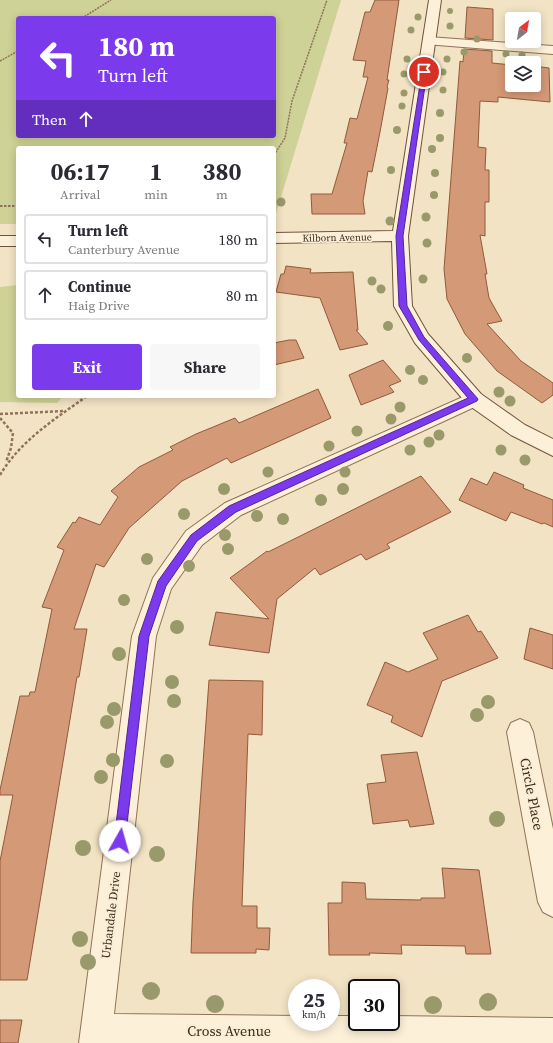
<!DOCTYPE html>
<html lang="en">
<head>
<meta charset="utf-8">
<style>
	body { margin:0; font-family:"Source Serif 4",serif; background:#f7f7f7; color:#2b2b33; height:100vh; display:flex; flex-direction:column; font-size:15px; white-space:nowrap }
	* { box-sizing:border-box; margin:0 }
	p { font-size:13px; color:#7c7c81 }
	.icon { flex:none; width:22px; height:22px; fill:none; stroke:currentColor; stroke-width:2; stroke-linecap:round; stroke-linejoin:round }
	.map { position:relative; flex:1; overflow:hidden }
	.side { position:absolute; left:16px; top:146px; width:260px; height:252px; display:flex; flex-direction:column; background:#fff; border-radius:4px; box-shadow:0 2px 10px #0003 }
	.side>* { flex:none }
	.hud { position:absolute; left:16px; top:16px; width:260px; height:122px; border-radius:4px; box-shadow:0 2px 10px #0003; background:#7c3aed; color:#fff; overflow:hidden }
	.needle { width:26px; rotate:31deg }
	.buttons { position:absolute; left:505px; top:12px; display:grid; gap:8px }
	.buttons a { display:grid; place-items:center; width:36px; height:36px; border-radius:4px; background:#fff; box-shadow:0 2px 10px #0003; font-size:20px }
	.speed { position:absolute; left:288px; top:979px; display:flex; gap:8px; font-size:20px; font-weight:700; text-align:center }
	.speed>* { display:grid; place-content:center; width:52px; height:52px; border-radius:50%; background:#fff; box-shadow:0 2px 10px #0003; line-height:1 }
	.speed small { font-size:10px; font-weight:400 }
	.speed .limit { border:2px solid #111; border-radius:6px; background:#fff; color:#111 }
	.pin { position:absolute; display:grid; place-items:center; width:34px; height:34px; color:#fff; margin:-17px; border:2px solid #fff; border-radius:50%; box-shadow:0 1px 4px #0007 }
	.me { position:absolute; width:44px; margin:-22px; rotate:7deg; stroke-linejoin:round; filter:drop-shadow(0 0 3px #0008) }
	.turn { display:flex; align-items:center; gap:14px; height:84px; padding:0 16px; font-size:18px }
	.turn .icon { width:52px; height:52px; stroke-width:2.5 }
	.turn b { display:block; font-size:28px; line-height:34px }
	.then { display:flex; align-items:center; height:38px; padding:0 16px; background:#0003; gap:8px; font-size:15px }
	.eta { display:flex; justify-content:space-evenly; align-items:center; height:68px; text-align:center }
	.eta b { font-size:24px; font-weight:700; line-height:28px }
	.primary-button { display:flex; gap:8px; margin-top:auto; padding:8px 16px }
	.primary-button a { flex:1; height:46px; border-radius:4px; background:#7c3aed; color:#fff; font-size:16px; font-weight:700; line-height:46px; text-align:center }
	.primary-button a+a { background:#f7f7f7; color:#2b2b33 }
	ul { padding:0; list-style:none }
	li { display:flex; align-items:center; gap:12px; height:50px; margin:0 8px 6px; padding:0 8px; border:2px solid #e1e1e2; border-radius:4px }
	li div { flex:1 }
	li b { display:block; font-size:15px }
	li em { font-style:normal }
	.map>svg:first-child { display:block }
</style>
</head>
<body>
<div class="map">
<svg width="553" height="1043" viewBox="0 0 553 1043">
	<rect width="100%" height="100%" fill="#f2e3c4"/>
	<path fill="#ced296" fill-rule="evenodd" d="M 0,0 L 341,0 L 274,220 L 274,148 L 18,148 L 18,224 L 0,224 ZM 18,18 L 274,18 L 274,136 L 18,136 Z
		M 18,285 L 18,396 L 63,396 L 57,403 L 0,402 L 0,287 Z"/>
	<path fill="#d49976" stroke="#915a3b" d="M 375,0 L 399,0 L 387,80 L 389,80 L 387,87 L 388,88 L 380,132 L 372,172 L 368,171 L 363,201 L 365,214 L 312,214 L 311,194 L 332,194 L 347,143 L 344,143 L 350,118 L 357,119 L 368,77 L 363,77 L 366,61 L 353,60 L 365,12 L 370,12 Z
		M 467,7 L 493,9 L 493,40 L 465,38 Z
		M 464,49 L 492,51 L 492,63 L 512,65 L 512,85 L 534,85 L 534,66 L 549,68 L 550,102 L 498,97 L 498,102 L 480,101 L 478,147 L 486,148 L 485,170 L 489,170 L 489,202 L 485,202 L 485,236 L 480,235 L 487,274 L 485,274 L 489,298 L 502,321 L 487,324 L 521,361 L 553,383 L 553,395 L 542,403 L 497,371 L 465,334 L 447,299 L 444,269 L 460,61 L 463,62 Z
		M 286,266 L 311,269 L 310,273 L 353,272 L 358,330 L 356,330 L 368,344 L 340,350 L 320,298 L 276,292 L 281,274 L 284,274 Z
		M 289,340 L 296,340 L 304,358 L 274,365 L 274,343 Z
		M 383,360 L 401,381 L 389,386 L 394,392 L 361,405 L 349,375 Z
		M 318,389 L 331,418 L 231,463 L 227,458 L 182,481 L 129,528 L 104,567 L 96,564 L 74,629 L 87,629 L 79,677 L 77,677 L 27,980 L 0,980 L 0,861 L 13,795 L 0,795 L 0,790 L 20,696 L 29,696 L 30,692 L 35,692 L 52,609 L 42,607 L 64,550 L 57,547 L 73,522 L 75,523 L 79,517 L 100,525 L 118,497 L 111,491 L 139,467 L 173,450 L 170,447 L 196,434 L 235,418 L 239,423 Z
		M 494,472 L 524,485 L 523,488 L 553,500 L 553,527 L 544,523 L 542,524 L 511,512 L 506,521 L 459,500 L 471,478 L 487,485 Z
		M 421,476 L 451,512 L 387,544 L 390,548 L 366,560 L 361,554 L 320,575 L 315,568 L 277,599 L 269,653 L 209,645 L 216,612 L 269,619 L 230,578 L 267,551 L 268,552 Z
		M 468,615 L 478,632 L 481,631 L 498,658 L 442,681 L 422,737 L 391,722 L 393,716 L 367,705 L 385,662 L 408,672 L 438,659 L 423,633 Z
		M 530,628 L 553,635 L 553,669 L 524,659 Z
		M 209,680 L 263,681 L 262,735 L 248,734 L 242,906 L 257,906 L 257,928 L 270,928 L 269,950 L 256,949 L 256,953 L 191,953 L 193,902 Z
		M 417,752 L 434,824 L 410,827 L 408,820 L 373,824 L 367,784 L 386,782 L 381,755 Z
		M 442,868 L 479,870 L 491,954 L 466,954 L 465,946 L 401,945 L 402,954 L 369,953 L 370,955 L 329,955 L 328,903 L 342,903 L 342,882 L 365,883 L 366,899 L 421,900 L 421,898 L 445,898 Z
		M 0,1020 L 22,1020 L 18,1043 L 0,1043 Z"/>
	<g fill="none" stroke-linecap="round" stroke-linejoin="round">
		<defs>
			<path id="street" d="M 429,37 L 553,46 L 553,54 L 425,44 L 423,41 L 425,38 Z
				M 474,392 L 481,394 L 484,399 L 481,404 L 241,515 L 202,545 L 171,589 L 156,636 L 114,1014 L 297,1016 L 297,1022 L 331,1022 L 331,1016 L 357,1016 L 357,1022 L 391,1022 L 391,1016 L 553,1018 L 553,1043 L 79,1043 L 132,636 L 153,578 L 186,531 L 225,503 Z
				M 520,719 L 529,723 L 533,732 L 553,829 L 553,917 L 543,912 L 538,902 L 507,732 L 511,723 Z"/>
			<path id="secondary" d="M 429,0 L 441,0 L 408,236 L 412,306 L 428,334 L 481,394 L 525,425 L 553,439 L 553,456 L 511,435 L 467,404 L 415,343 L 394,306 L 392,241 L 274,243 L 274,233 L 393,231 Z
				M 0,236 L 18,236 L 18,246 L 0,246 Z"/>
		</defs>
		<use href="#street" stroke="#8f7358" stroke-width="2"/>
		<use href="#secondary" stroke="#71543b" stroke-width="2"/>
		<path stroke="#8f7358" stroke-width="1.5" stroke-dasharray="2 1" stroke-linecap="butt" d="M 82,18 L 111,0
			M 0,61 L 18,51
			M 274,155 L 285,138 L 292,101 L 327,0"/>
		<path stroke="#8f7358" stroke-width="2" stroke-dasharray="2.5 1.5" stroke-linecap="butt" d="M 0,206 L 18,206"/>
		<path stroke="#8f7358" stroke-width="2.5" stroke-dasharray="3 2" stroke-linecap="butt" d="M 0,414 L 65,411
			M 0,418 L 13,433 L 11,448 L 6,462
			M 0,475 C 20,441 55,419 87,396"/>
		<use href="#street" fill="#fcf0d9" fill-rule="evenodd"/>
		<use href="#secondary" fill="#fcf0d9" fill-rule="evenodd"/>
	</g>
	<g fill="#99996b">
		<circle cx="450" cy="11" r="3"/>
		<circle cx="418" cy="17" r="3.5"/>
		<circle cx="450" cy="26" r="3.5"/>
		<circle cx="411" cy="30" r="3.5"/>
		<circle cx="477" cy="39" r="3.5"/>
		<circle cx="464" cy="52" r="3.5"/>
		<circle cx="506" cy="54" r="3.5"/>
		<circle cx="522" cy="55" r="3.5"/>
		<circle cx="407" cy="59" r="3.5"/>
		<circle cx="447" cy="59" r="3.5"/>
		<circle cx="443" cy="72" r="3.5"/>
		<circle cx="404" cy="74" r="3.5"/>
		<circle cx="443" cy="90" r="3.5"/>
		<circle cx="404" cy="93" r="3.5"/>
		<circle cx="402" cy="106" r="3.5"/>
		<circle cx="440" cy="113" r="4"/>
		<circle cx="397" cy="130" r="4"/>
		<circle cx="440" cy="138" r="4"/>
		<circle cx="432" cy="149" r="4"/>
		<circle cx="391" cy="170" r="4"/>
		<circle cx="435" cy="173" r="4"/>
		<circle cx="434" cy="195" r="4"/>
		<circle cx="281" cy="202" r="4.5"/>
		<circle cx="426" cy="217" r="4.5"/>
		<circle cx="390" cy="221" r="4.5"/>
		<circle cx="427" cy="243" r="4.5"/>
		<circle cx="423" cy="279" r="4.5"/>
		<circle cx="372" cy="281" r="4.5"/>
		<circle cx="381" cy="289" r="4.5"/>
		<circle cx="388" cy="326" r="5"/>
		<circle cx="467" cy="358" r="5"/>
		<circle cx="410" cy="370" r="5"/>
		<circle cx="423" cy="380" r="5"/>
		<circle cx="499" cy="392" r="5.5"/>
		<circle cx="510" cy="401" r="5.5"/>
		<circle cx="400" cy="407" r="5.5"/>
		<circle cx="391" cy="419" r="5.5"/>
		<circle cx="357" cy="431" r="5.5"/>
		<circle cx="439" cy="435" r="5.5"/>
		<circle cx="429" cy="442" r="5.5"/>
		<circle cx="329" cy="446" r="5.5"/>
		<circle cx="410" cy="450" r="5.5"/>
		<circle cx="501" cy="450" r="5.5"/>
		<circle cx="525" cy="460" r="5.5"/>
		<circle cx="268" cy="472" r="5.5"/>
		<circle cx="345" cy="472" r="5.5"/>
		<circle cx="224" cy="489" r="6"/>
		<circle cx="343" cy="489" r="6"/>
		<circle cx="321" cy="500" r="6"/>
		<circle cx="184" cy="514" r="6"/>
		<circle cx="257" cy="516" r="6"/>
		<circle cx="283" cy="519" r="6"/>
		<circle cx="225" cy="535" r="6"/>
		<circle cx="228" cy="549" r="6"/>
		<circle cx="147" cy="559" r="6"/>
		<circle cx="189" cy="566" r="6"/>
		<circle cx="124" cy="600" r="6"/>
		<circle cx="177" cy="627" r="7"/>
		<circle cx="119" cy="654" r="7"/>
		<circle cx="172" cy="682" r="7"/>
		<circle cx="174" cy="701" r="7"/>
		<circle cx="488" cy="702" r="7"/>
		<circle cx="114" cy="709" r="7"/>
		<circle cx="477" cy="715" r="7"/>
		<circle cx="107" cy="722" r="7"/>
		<circle cx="113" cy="760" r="7"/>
		<circle cx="167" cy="761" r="7"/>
		<circle cx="101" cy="777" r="7"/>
		<circle cx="497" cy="819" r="8"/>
		<circle cx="83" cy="848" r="8"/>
		<circle cx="157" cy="854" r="8"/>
		<circle cx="80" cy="939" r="8"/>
		<circle cx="88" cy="962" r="8"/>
		<circle cx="151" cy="991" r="9"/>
		<circle cx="488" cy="1002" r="9"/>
		<circle cx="215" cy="1004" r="9"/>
		<circle cx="433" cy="1005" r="9"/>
	</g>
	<path fill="#7c3aed" stroke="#51269a" d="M 424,70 L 427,72 L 403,236 L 407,306 L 424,337 L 478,399 L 477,401 L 236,512 L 197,541 L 166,586 L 149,636 L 125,841 L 124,845 L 120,847 L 115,845 L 114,841 L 139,636 L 158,581 L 191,535 L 229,506 L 468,398 L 419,340 L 399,306 L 396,236 L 422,72 Z"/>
	<g text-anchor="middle" stroke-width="3.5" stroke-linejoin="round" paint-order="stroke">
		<g font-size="10" fill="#3e2c1e" stroke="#f9edd5">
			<text transform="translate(337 237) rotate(-1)" y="4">Kilborn Avenue</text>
		</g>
		<g font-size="12" fill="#3e2c1e" stroke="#f9edd5">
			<text transform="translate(111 915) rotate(-83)" y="4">Urbandale Drive</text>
		</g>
		<g font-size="14" fill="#3e2c1e" stroke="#f9edd5">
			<text transform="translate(532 794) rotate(79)" y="5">Circle Place</text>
			<text x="229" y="1036">Cross Avenue</text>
		</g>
	</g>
</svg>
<div class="buttons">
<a><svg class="needle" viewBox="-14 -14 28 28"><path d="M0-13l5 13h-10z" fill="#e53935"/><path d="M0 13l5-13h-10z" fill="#7c7c81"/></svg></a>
<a><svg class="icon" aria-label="layers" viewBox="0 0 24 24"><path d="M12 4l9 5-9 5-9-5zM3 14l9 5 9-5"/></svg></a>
</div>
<div class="speed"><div>25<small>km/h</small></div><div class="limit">30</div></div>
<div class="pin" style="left:424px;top:72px;background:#d93025"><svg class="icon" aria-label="arrive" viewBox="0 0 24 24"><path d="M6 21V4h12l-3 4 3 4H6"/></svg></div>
<svg class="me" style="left:120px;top:841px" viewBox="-20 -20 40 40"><circle r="19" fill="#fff"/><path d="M0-13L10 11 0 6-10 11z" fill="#7c3aed"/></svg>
<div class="hud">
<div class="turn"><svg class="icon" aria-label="left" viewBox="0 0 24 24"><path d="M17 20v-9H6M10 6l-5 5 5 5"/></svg><div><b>180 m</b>Turn left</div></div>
<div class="then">Then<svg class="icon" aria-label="ahead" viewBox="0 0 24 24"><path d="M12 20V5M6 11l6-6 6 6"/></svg></div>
</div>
<section class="side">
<div class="eta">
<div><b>06:17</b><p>Arrival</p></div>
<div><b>1</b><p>min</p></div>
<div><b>380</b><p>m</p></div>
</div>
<ul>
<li><svg class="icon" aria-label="left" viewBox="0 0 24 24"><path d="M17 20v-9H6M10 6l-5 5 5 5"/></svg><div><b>Turn left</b><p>Canterbury Avenue</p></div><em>180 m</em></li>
<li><svg class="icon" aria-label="ahead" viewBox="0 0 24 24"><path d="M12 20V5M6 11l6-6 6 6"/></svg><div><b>Continue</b><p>Haig Drive</p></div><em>80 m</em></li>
</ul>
<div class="primary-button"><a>Exit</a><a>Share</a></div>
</section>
</div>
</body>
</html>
